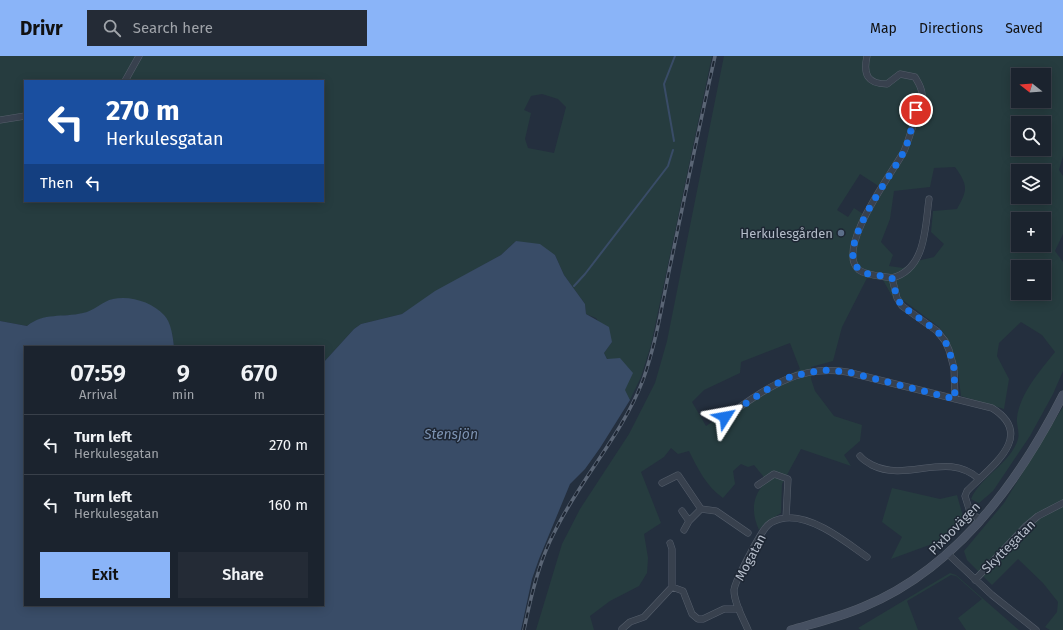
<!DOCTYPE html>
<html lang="en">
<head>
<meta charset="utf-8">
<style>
	body { margin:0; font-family:"Fira Sans",sans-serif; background:#242b36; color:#f1f3f6; height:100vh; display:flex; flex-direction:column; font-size:15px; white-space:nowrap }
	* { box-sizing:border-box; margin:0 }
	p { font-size:13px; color:#a0a4aa }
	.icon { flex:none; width:22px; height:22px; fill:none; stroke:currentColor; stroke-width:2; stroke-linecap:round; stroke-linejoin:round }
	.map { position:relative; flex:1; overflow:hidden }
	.details { position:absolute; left:24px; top:290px; width:300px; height:260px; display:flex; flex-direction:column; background:#1b232e; border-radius:0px; box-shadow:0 2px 10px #0003,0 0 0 1px #39404a }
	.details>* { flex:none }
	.hud { position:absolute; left:24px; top:24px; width:300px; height:122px; border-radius:0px; box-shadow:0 2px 10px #0003,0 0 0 1px #39404a; background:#1a4fa0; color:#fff; overflow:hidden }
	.needle { width:26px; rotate:287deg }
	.tools { position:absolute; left:1011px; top:12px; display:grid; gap:8px }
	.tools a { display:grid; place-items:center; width:40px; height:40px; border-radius:0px; background:#1b232e; box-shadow:0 2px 10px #0003,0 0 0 1px #39404a; font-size:20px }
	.pin { position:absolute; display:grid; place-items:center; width:34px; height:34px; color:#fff; margin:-17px; border:2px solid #fff; border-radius:50%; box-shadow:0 1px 4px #0007 }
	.me { position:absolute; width:44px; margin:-22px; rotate:56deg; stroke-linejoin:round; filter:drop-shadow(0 0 3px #0008) }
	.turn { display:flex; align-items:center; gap:14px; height:84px; padding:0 16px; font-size:18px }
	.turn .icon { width:52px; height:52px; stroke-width:2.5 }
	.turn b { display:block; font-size:28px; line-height:34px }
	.then { display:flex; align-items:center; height:38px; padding:0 16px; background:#0003; gap:8px; font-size:15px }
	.eta { display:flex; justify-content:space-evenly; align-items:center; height:68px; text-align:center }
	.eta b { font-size:24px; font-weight:600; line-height:28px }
	.cta { display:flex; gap:8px; margin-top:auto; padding:8px 16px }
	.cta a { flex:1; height:46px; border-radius:0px; background:#8ab4f8; color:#111; font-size:16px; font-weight:600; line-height:46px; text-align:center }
	.cta a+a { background:#242b36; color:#f1f3f6 }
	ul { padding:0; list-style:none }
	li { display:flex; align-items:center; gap:12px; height:60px; padding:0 16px; border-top:1px solid #39404a }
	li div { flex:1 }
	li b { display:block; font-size:15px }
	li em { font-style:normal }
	header { display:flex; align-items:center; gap:24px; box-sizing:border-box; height:56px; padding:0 20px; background:#8ab4f8; color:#111 }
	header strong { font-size:19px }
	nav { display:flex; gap:22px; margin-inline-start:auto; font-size:14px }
	.search { width:280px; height:36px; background:#242b36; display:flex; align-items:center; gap:10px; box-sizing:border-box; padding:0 14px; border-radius:0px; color:#a0a4aa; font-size:15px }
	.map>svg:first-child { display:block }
</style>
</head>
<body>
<header>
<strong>Drivr</strong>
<div class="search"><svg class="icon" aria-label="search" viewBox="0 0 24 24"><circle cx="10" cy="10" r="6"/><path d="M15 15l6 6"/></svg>Search here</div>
<nav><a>Map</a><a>Directions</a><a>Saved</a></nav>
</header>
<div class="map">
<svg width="1063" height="574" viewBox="0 0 1063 574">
	<rect width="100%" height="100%" fill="#242f3e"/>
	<path fill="#263c3f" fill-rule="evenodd" d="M 0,0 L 712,0 L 651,289 L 641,321 L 630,344 L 604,297 L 612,286 L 596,262 L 586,258 L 585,248 L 564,219 L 555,199 L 516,185 L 501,199 L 455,225 L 402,258 L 361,268 L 354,273 L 323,307 L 323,291 L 174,291 L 172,277 L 113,243 C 103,249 93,256 81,258 C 64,261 41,258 27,270 L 0,265 ZM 25,25 L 323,25 L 323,145 L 25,145 ZM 542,38 L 558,43 L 566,51 L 554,97 L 528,92 L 525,83 L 531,57 L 524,54 L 531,40 Z
		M 724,0 L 1063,0 L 1063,100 L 1059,114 L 1063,120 L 1063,178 L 1055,195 L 1063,206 L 1063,315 L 1053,338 L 1030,380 L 993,435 L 979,447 L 971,443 C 981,420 1011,407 1018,383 C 1020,377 1016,368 1017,362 C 1020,337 1040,315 1055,296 L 1042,279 L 1021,266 L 999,287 L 997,300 L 1009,323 L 1004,353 L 961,340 L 957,309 L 946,280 L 939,271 L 904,245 L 893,242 L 883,224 L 867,222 L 842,271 L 833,305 L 811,311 L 811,323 L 815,335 L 834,360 L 862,369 L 860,385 L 844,399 L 851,410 L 801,393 L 782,428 L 781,457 L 765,467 L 759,474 C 751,457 752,440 765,427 L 763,420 L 754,409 L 748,411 L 741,408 L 733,415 L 735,428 L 723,442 C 706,430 698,413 689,395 L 678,398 L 671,392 L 664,401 L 641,416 L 661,467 L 644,478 L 648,502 L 647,517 L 639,530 L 610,545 L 590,560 L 594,574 L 536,574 L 562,488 L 580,453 L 629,378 L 655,327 L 667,285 ZM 1018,19 L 1044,19 L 1044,45 L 1018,45 ZM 1018,67 L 1044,67 L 1044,93 L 1018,93 ZM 955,111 C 968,129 968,134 957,153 L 933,155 L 931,176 L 944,188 L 934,201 L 917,205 L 903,212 L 889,210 L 893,199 L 881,186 L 890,163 L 894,135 L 930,131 L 934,112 ZM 1018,115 L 1044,115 L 1044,141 L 1018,141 ZM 860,118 L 880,131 L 863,158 L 854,152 L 848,161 L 837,154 ZM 1018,163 L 1044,163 L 1044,189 L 1018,189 ZM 1018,211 L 1044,211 L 1044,237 L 1018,237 ZM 790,287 L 800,313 L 774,326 L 706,370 L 692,346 L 704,334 L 740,317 L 741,306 Z
		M 1063,351 L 1063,574 L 1050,574 L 1045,571 L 1057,556 L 1058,546 L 1043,527 L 1018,503 L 992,529 L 967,504 L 964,495 L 1004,447 Z
		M 892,432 L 940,443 L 957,439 L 964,464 L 951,481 L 891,503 L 902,481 L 882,466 Z
		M 950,517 L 956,519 L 1019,574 L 966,574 L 958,562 L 982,543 L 956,520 L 951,519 L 907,545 L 918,574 L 861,574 L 858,572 Z"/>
	<path fill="#394c67" d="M 516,185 L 540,188 L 555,199 L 564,219 L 585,248 L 586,258 L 609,271 L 612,286 L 604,297 L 607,303 L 620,302 L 633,317 L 625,334 L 630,344 L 600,392 L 585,413 L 570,428 L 539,503 L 532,523 L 521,574 L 0,574 L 0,265 L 27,270 C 44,256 62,262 83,257 C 94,255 103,245 113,243 C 130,239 152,246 164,259 C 171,266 173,281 174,291 L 25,291 L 25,549 L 323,549 L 323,307 L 354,273 L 361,268 L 402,258 L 435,235 L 501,199 Z"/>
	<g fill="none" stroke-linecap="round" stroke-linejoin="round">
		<path stroke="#394c67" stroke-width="2" d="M 674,85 L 664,28 L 675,0
			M 574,230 L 585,218 L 668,110 L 673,94"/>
		<defs>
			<path id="street" d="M 867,0 C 863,18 867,28 887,28 L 900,18 L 915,21 C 918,26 922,32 922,38 C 922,42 906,93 903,97 C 892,117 834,194 859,214 C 867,220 883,220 892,222 L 897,242 L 902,250 L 937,275 L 945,285 L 949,294 L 954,312 L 955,343
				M 125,25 L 139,0
				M 0,64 L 25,60
				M 892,222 C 926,213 925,172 929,143
				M 725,361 C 765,334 796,308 847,316 L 992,352 C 1037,380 990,411 967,435 L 965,440 L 970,456 L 980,464
				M 860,400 C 863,404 867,406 872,409 C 908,427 947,394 979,423
				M 662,427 L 678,419 L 701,453 L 716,455 L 748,477
				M 758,429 L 774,418 L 788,423 L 786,462
				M 682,455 L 689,465
				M 684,474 L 689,465 L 701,453
				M 670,487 L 672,493 L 672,531
				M 948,498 L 992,539 L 1036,574
				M 975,524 L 1026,470 L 1038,460 L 1063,447
				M 622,573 L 630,566 L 644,561 L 672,531 L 683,535 L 692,558 L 698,563 L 703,563 L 724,553 L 739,553
				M 748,574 C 743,562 734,547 734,534 C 735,525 761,475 768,469 C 772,465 779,463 785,462 C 813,459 846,486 867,501"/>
			<path id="secondary" d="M 791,574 C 815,567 840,561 863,551 C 956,513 1019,426 1063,339"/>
		</defs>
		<use href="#street" stroke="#565f6c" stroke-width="7"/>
		<use href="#secondary" stroke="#565f6c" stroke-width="9"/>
		<use href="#street" stroke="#38414e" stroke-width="6"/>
		<use href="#secondary" stroke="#465061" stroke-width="8"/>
		<defs>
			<path id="rail" d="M 524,574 C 531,540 539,505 555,475 C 581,422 622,379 643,324 C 657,285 663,242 672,201 C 686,134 700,67 715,0"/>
		</defs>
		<use href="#rail" stroke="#5a6575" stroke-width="3.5"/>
		<use href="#rail" stroke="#1d2633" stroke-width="2" stroke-dasharray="6" stroke-linecap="butt"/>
	</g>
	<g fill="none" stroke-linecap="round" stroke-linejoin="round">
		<path stroke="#1a73e8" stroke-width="7" stroke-dasharray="0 12.6" d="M 725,361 L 774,329 L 792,320 L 823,314 L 848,316 L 955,343 L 954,312 L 949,294 L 945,285 L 937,275 L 902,250 L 897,242 L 892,222 C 883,219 867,220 860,214 C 832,193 895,116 904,95 C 910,83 912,67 916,54"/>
	</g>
	<circle fill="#5c6f8a" stroke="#1d2633" stroke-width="1.5" cx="841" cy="177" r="4"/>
	<g text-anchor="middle" stroke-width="3" stroke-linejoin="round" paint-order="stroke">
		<g font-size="13" fill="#b4bcc9" stroke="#1d2633" text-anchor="end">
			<text x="833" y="182">Herkulesgården</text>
		</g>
		<g font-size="13" fill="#b4bcc9" stroke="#1d2633">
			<text transform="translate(954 472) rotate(-46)" y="5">Pixbovägen</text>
			<text transform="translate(1008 490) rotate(-45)" y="5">Skyttegatan</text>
			<text transform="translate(750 501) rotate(-62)" y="5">Mogatan</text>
		</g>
		<g font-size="14" font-style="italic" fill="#7c92b1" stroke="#1d2633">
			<text x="451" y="383">Stensjön</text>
		</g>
	</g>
</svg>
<div class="tools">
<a><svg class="needle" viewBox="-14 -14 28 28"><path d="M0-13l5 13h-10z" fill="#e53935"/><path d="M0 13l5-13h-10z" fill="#a0a4aa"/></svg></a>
<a><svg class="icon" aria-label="search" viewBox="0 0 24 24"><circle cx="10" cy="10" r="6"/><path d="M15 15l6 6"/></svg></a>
<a><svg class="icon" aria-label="layers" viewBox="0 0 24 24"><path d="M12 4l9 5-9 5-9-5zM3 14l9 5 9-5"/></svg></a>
<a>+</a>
<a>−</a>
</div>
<div class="pin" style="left:916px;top:54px;background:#d93025"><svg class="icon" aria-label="arrive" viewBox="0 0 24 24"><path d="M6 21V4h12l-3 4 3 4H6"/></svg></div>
<svg class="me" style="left:725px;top:361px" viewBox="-20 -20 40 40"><path d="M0-17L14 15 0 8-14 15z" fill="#1a73e8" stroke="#fff" stroke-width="4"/></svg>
<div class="hud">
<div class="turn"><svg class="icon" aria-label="left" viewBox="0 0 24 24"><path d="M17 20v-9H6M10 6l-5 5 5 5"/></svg><div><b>270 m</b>Herkulesgatan</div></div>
<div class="then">Then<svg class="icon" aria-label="left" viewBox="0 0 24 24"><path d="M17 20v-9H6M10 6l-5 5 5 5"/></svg></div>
</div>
<section class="details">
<div class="eta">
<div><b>07:59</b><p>Arrival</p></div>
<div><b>9</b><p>min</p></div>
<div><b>670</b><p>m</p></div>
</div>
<ul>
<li><svg class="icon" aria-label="left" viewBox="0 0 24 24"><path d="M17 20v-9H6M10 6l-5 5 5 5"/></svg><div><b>Turn left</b><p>Herkulesgatan</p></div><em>270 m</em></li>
<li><svg class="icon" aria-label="left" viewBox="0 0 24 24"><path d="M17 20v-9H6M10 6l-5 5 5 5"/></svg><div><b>Turn left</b><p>Herkulesgatan</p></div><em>160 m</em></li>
</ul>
<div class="cta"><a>Exit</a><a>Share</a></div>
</section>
</div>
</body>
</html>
